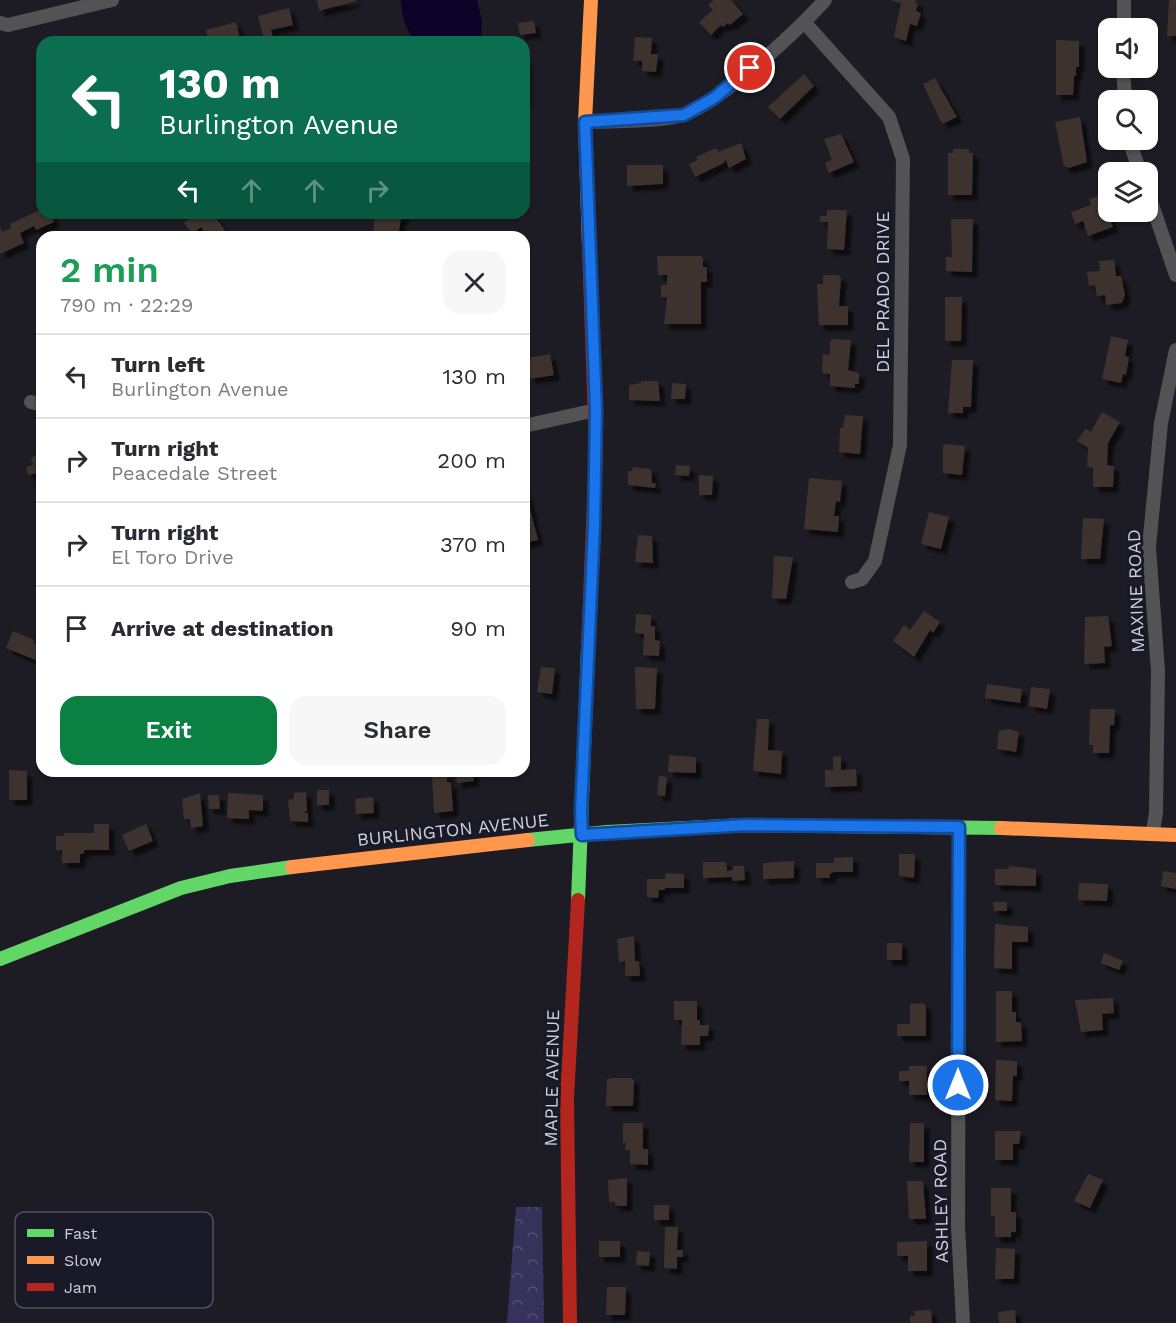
<!DOCTYPE html>
<html lang="en">
<head>
<meta charset="utf-8">
<style>
	body { margin:0; font-family:"Work Sans",sans-serif; background:#f7f7f7; color:#2b2b33; height:100vh; display:flex; flex-direction:column; font-size:22px; white-space:nowrap }
	* { box-sizing:border-box; margin:0 }
	p { font-size:20px; color:#7c7c81 }
	.icon { flex:none; width:33px; height:33px; fill:none; stroke:currentColor; stroke-width:2; stroke-linecap:round; stroke-linejoin:round }
	.map { position:relative; flex:1; overflow:hidden }
	.sheet { position:absolute; left:36px; top:231px; width:494px; height:546px; display:flex; flex-direction:column; background:#fff; border-radius:18px; box-shadow:0 2px 4px #0004 }
	.sheet>* { flex:none }
	.hud { position:absolute; left:36px; top:36px; width:494px; height:183px; border-radius:18px; box-shadow:0 2px 4px #0004; background:#0b6e4f; color:#fff; overflow:hidden }
	.fabs { position:absolute; left:1098px; top:18px; display:grid; gap:12px }
	.fabs a { display:grid; place-items:center; width:60px; height:60px; border-radius:12px; background:#fff; box-shadow:0 2px 4px #0004; font-size:30px }
	.pin { position:absolute; display:grid; place-items:center; width:51px; height:51px; color:#fff; margin:-26px; border:3px solid #fff; border-radius:50%; box-shadow:0 2px 6px #0007 }
	.me { position:absolute; width:66px; margin:-33px; rotate:0deg; stroke-linejoin:round; filter:drop-shadow(0 0 4px #0008) }
	.turn { display:flex; align-items:center; gap:21px; height:126px; padding:0 24px; font-size:27px }
	.turn .icon { width:78px; height:78px; stroke-width:2.5 }
	.turn b { display:block; font-size:42px; line-height:51px }
	.lanes { display:flex; align-items:center; height:57px; padding:0 24px; background:#0003; justify-content:center; gap:30px; direction:ltr }
	.lanes .off { opacity:.35 }
	.round { display:grid; place-items:center; flex:none; width:63px; height:63px; border-radius:18px; background:#f7f7f7 }
	.overview { display:flex; align-items:center; justify-content:space-between; height:102px; padding:0 24px }
	h1 { font-size:36px; font-weight:600; line-height:45px; color:#1e9e55 }
	.cta { display:flex; gap:12px; margin-top:auto; padding:12px 24px }
	.cta a { flex:1; height:69px; border-radius:18px; background:#0b8043; color:#fff; font-size:24px; font-weight:600; line-height:69px; text-align:center }
	.cta a+a { background:#f7f7f7; color:#2b2b33 }
	ul { padding:0; list-style:none }
	li { display:flex; align-items:center; gap:18px; height:84px; padding:0 24px; border-top:2px solid #e1e1e2 }
	li div { flex:1 }
	li b { display:block; font-size:22px }
	li em { font-style:normal }
	.map>svg:first-child { display:block }
</style>
</head>
<body>
<div class="map">
<svg width="1176" height="1323" viewBox="0 0 1176 1323">
	<defs>
		<pattern id="forest-crowns" width="20" height="18" patternUnits="userSpaceOnUse" patternTransform="scale(1.5)"><rect width="20" height="18" fill="#37325c"/><path d="M2 6a3 3 0 1 1 6 0M12 15a3 3 0 1 1 6 0" fill="none" stroke="#534f73"/></pattern>
		<filter id="shadow"><feDropShadow dx="5.5" dy="5.5" stdDeviation="1.5" flood-color="#0009"/></filter>
	</defs>
	<rect width="100%" height="100%" fill="#1d1c24"/>
	<path fill="url(#forest-crowns)" d="M 516,1207 L 542,1207 L 544,1323 L 507,1323 Z"/>
	<path fill="#0c0329" d="M 401,0 L 477,0 L 482,21 L 481,42 L 417,42 C 406,33 401,14 401,0 Z"/>
	<path fill="#3d332e" filter="url(#shadow)" d="M 317,0 L 356,0 L 356,1 L 319,11 Z
		M 714,0 L 731,0 L 743,14 L 730,25 L 728,23 L 723,27 L 721,25 L 711,35 L 699,22 L 713,10 L 708,5 Z
		M 890,0 L 916,0 L 915,3 L 918,4 L 916,11 L 921,13 L 917,26 L 910,24 L 906,41 L 894,37 L 901,3 Z
		M 1169,0 L 1176,0 L 1176,36 L 1167,36 Z
		M 289,8 L 293,25 L 271,30 L 273,37 L 264,39 L 258,16 Z
		M 534,21 L 536,33 L 520,35 L 518,23 Z
		M 236,22 L 241,42 L 209,42 L 206,30 Z
		M 180,36 L 182,42 L 161,42 L 161,41 Z
		M 635,37 L 652,38 L 651,54 L 658,54 L 656,72 L 642,71 L 642,61 L 633,61 Z
		M 1056,40 L 1079,41 L 1079,67 L 1076,67 L 1076,76 L 1074,76 L 1073,95 L 1056,95 Z
		M 524,60 L 527,60 L 526,102 L 524,102 Z
		M 804,74 L 814,86 L 780,119 L 768,107 Z
		M 935,78 L 957,117 L 942,124 L 923,84 Z
		M 1080,117 L 1087,162 L 1069,168 L 1064,166 L 1055,122 Z
		M 841,134 L 854,162 L 829,173 L 825,163 L 832,160 L 824,139 Z
		M 741,143 L 746,159 L 729,168 L 725,159 L 724,163 L 695,177 L 689,164 L 698,160 L 696,157 L 716,148 L 718,152 Z
		M 953,149 L 969,149 L 969,153 L 973,153 L 972,195 L 948,195 L 948,153 L 953,153 Z
		M 627,165 L 663,165 L 663,184 L 627,186 Z
		M 1102,195 L 1113,227 L 1088,236 L 1083,221 L 1075,224 L 1071,212 L 1091,205 L 1089,199 Z
		M 42,209 L 42,213 L 50,213 L 54,222 L 36,230 L 34,226 L 20,233 L 24,243 L 0,254 L 0,227 L 2,232 L 11,228 L 10,224 Z
		M 827,210 L 847,210 L 844,250 L 827,249 L 828,222 L 820,222 L 820,216 L 827,216 Z
		M 187,213 L 212,213 L 225,230 L 216,237 L 208,237 L 201,227 L 192,234 L 184,223 L 190,218 Z
		M 376,213 L 405,213 L 404,218 L 401,218 L 398,237 L 372,237 Z
		M 951,219 L 973,219 L 972,272 L 946,271 L 946,257 L 952,257 Z
		M 657,256 L 701,256 L 703,259 L 703,267 L 707,267 L 707,282 L 701,282 L 701,324 L 664,324 L 667,297 L 661,297 L 661,285 L 667,285 L 667,275 L 658,275 Z
		M 1114,260 L 1116,276 L 1121,276 L 1125,295 L 1122,303 L 1106,305 L 1105,295 L 1097,296 L 1095,285 L 1089,286 L 1087,272 L 1100,271 L 1099,261 Z
		M 823,275 L 839,275 L 841,278 L 839,306 L 848,306 L 848,325 L 819,325 L 817,284 L 823,284 Z
		M 945,297 L 962,297 L 961,341 L 945,341 Z
		M 1111,336 L 1128,340 L 1125,356 L 1129,357 L 1126,375 L 1123,374 L 1121,383 L 1102,379 Z
		M 833,339 L 851,340 L 848,370 L 859,373 L 859,384 L 855,384 L 855,388 L 830,386 L 830,374 L 822,373 L 823,354 L 830,355 L 830,341 Z
		M 550,354 L 554,375 L 530,379 L 527,358 Z
		M 952,360 L 973,360 L 971,407 L 963,407 L 963,413 L 948,413 Z
		M 641,381 L 658,381 L 660,401 L 629,400 L 629,385 L 641,383 Z
		M 672,383 L 686,384 L 685,399 L 671,399 Z
		M 1102,412 L 1120,422 L 1108,443 L 1107,465 L 1114,466 L 1113,487 L 1093,487 L 1093,468 L 1087,467 L 1088,448 L 1077,441 L 1085,429 L 1091,432 Z
		M 845,415 L 863,416 L 860,454 L 839,452 L 840,428 L 843,428 Z
		M 946,444 L 965,446 L 962,475 L 943,473 L 943,446 Z
		M 42,453 L 42,472 L 28,475 L 26,467 L 33,465 L 31,458 Z
		M 676,465 L 690,466 L 689,476 L 675,475 Z
		M 633,467 L 651,469 L 652,483 L 656,483 L 655,488 L 628,485 L 628,471 L 632,471 Z
		M 699,475 L 713,476 L 712,495 L 699,495 Z
		M 809,478 L 842,481 L 840,502 L 836,501 L 834,516 L 839,516 L 838,532 L 804,529 Z
		M 524,485 L 538,540 L 524,543 Z
		M 929,512 L 949,517 L 941,549 L 921,544 Z
		M 1083,518 L 1104,519 L 1100,559 L 1081,559 Z
		M 638,535 L 652,536 L 653,563 L 635,562 Z
		M 774,556 L 793,557 L 786,599 L 772,598 Z
		M 924,611 L 940,622 L 933,633 L 930,630 L 914,657 L 893,641 L 904,625 L 910,630 Z
		M 636,614 L 651,615 L 651,626 L 655,626 L 655,640 L 660,641 L 659,656 L 643,655 L 644,634 L 635,633 Z
		M 1108,616 L 1112,646 L 1104,647 L 1105,663 L 1084,664 L 1085,617 Z
		M 13,631 L 34,640 L 33,643 L 42,647 L 40,662 L 6,648 Z
		M 541,667 L 555,668 L 552,694 L 537,692 Z
		M 635,667 L 657,668 L 655,709 L 636,709 Z
		M 987,684 L 1022,689 L 1020,703 L 985,698 Z
		M 1031,687 L 1050,689 L 1047,709 L 1029,706 Z
		M 1090,709 L 1115,709 L 1114,725 L 1110,725 L 1109,753 L 1093,753 L 1093,745 L 1089,745 Z
		M 757,719 L 769,719 L 768,750 L 782,751 L 781,774 L 753,771 Z
		M 1009,729 L 1019,732 L 1016,752 L 997,749 L 999,731 Z
		M 669,755 L 696,757 L 696,773 L 668,772 Z
		M 841,756 L 841,770 L 856,769 L 857,786 L 825,787 L 825,770 L 833,770 L 833,757 Z
		M 9,770 L 27,771 L 27,800 L 9,800 Z
		M 455,771 L 473,771 L 474,781 L 457,783 Z
		M 447,774 L 447,782 L 451,782 L 453,811 L 434,813 L 432,775 Z
		M 659,776 L 667,777 L 665,796 L 657,795 Z
		M 317,790 L 329,790 L 329,805 L 317,805 Z
		M 306,792 L 307,811 L 303,813 L 308,813 L 308,822 L 290,821 L 288,800 L 294,799 L 294,793 Z
		M 200,793 L 203,826 L 191,828 L 190,819 L 184,819 L 182,799 Z
		M 228,793 L 263,795 L 263,811 L 249,810 L 249,819 L 227,818 Z
		M 208,795 L 219,795 L 220,809 L 209,809 Z
		M 373,797 L 374,813 L 356,814 L 355,799 Z
		M 94,824 L 109,824 L 109,850 L 84,850 L 84,853 L 80,854 L 80,863 L 62,863 L 62,850 L 56,850 L 56,836 L 64,836 L 63,833 L 94,833 Z
		M 146,824 L 153,841 L 129,851 L 122,835 Z
		M 899,854 L 915,854 L 914,878 L 899,876 Z
		M 853,857 L 853,872 L 834,872 L 830,874 L 830,878 L 816,878 L 816,863 L 834,863 L 834,858 Z
		M 794,861 L 794,878 L 763,879 L 763,863 Z
		M 703,862 L 726,862 L 727,871 L 733,870 L 733,866 L 744,866 L 745,880 L 732,881 L 732,877 L 703,878 Z
		M 1008,866 L 1036,869 L 1036,886 L 995,885 L 995,869 L 1009,869 Z
		M 1163,871 L 1176,873 L 1176,889 L 1161,886 Z
		M 666,873 L 684,874 L 684,888 L 665,888 L 665,890 L 659,890 L 658,898 L 647,897 L 647,879 L 665,879 Z
		M 1079,883 L 1108,884 L 1107,901 L 1078,900 Z
		M 993,902 L 1007,902 L 1007,911 L 994,911 Z
		M 995,924 L 1028,927 L 1028,942 L 1012,942 L 1012,969 L 994,968 Z
		M 634,936 L 635,961 L 639,961 L 640,976 L 625,976 L 625,961 L 619,962 L 617,939 Z
		M 887,943 L 902,943 L 902,960 L 887,960 Z
		M 1104,953 L 1123,961 L 1119,970 L 1101,963 Z
		M 996,991 L 1012,991 L 1012,1012 L 1016,1012 L 1016,1022 L 1021,1022 L 1022,1041 L 996,1042 Z
		M 1113,998 L 1114,1013 L 1102,1014 L 1103,1030 L 1081,1032 L 1075,1000 Z
		M 674,1001 L 697,1001 L 697,1020 L 700,1020 L 700,1025 L 709,1025 L 708,1036 L 700,1036 L 700,1045 L 681,1045 L 682,1020 L 674,1020 Z
		M 922,1003 L 926,1005 L 926,1036 L 897,1036 L 897,1024 L 910,1024 L 910,1004 Z
		M 996,1060 L 1017,1061 L 1017,1076 L 1013,1076 L 1012,1101 L 995,1100 Z
		M 909,1066 L 927,1066 L 927,1095 L 909,1095 L 909,1081 L 899,1081 L 899,1071 L 909,1071 Z
		M 614,1078 L 632,1078 L 634,1081 L 633,1106 L 606,1106 L 607,1079 Z
		M 623,1123 L 643,1123 L 643,1149 L 648,1149 L 648,1165 L 630,1164 L 630,1150 L 625,1150 L 626,1143 L 623,1143 Z
		M 910,1123 L 924,1123 L 924,1162 L 909,1162 Z
		M 995,1131 L 1021,1131 L 1019,1144 L 1013,1144 L 1013,1160 L 995,1160 Z
		M 1088,1174 L 1103,1180 L 1090,1208 L 1074,1201 Z
		M 627,1178 L 627,1206 L 615,1206 L 615,1202 L 609,1202 L 608,1180 Z
		M 907,1181 L 923,1181 L 926,1219 L 909,1219 Z
		M 991,1188 L 1011,1188 L 1011,1212 L 1016,1212 L 1016,1232 L 1011,1232 L 1011,1237 L 995,1237 L 995,1216 L 991,1216 Z
		M 654,1205 L 669,1205 L 669,1220 L 654,1220 Z
		M 665,1227 L 678,1227 L 677,1250 L 683,1250 L 683,1257 L 677,1257 L 677,1269 L 664,1268 Z
		M 599,1241 L 620,1241 L 620,1257 L 599,1257 Z
		M 927,1241 L 927,1271 L 908,1271 L 908,1256 L 897,1256 L 897,1242 Z
		M 996,1248 L 1015,1249 L 1014,1279 L 995,1279 Z
		M 637,1251 L 650,1252 L 649,1266 L 636,1265 Z
		M 607,1287 L 626,1287 L 625,1315 L 606,1315 Z
		M 931,1310 L 932,1323 L 910,1323 L 910,1316 L 915,1316 L 914,1311 Z
		M 1015,1310 L 1016,1323 L 999,1323 L 998,1312 Z"/>
	<g fill="none" stroke-linecap="round" stroke-linejoin="round">
		<path stroke="#535356" stroke-width="14" d="M 0,23 L 8,25 L 112,0
			M 805,23 L 889,117 L 903,159 L 900,445 L 875,561 L 862,579 L 852,582
			M 1124,28 L 1124,0
			M 1123,68 L 1125,100
			M 585,122 C 606,122 669,121 686,114 C 725,98 796,32 825,0
			M 1129,140 L 1140,172
			M 1148,193 L 1176,275
			M 31,402 L 42,405
			M 524,426 L 596,410
			M 959,827 L 958,1226 L 963,1323
			M 1153,832 L 1156,812 L 1158,671 L 1149,547 L 1161,423 L 1176,350"/>
		<path stroke="#63d668" stroke-width="14" d="M 528,840 L 607,832 L 746,825 L 1001,828
			M 578,900 L 588,648
			M 0,959 L 181,888 L 230,876 L 292,867"/>
		<path stroke="#ff974d" stroke-width="14" d="M 589,246 L 585,122 L 591,0
			M 1001,828 L 1176,835
			M 292,867 L 528,840"/>
		<path stroke="#b3261e" stroke-width="14" d="M 588,648 L 596,452 L 589,246
			M 570,1323 L 567,1098 L 578,900"/>
	</g>
	<g fill="none" stroke-linecap="round" stroke-linejoin="round">
		<defs>
			<path id="route" d="M 750,68 L 714,98 L 684,115 L 585,122 L 596,410 L 594,527 L 581,811 L 582,835 L 746,825 L 959,827 L 958,1085"/>
		</defs>
		<use href="#route" stroke="#114b97" stroke-width="15"/>
		<use href="#route" stroke="#1a73e8" stroke-width="10"/>
	</g>
	<g text-anchor="middle" stroke-width="6" stroke-linejoin="round" paint-order="stroke">
		<g font-size="18" fill="#d0d0da" stroke="#1a1927">
			<text transform="translate(883 292) rotate(-90)" y="6">DEL PRADO DRIVE</text>
			<text transform="translate(1136 591) rotate(-92)" y="6">MAXINE ROAD</text>
			<text transform="translate(453 830) rotate(-6)" y="6">BURLINGTON AVENUE</text>
			<text transform="translate(552 1078) rotate(-89)" y="6">MAPLE AVENUE</text>
			<text transform="translate(941 1201) rotate(-91)" y="6">ASHLEY ROAD</text>
		</g>
	</g>
	<rect x="15" y="1212" width="198" height="96" rx="9" fill="#1a1927" stroke="#51505d" stroke-width="1.5"/>
	<rect x="27" y="1229" width="27" height="8" fill="#63d668"/>
	<rect x="27" y="1256" width="27" height="8" fill="#ff974d"/>
	<rect x="27" y="1283" width="27" height="8" fill="#b3261e"/>
	<g font-size="16" fill="#d0d0da">
		<text x="64" y="1239">Fast</text>
		<text x="64" y="1266">Slow</text>
		<text x="64" y="1293">Jam</text>
	</g>
</svg>
<div class="fabs">
<a><svg class="icon" aria-label="sound" viewBox="0 0 24 24"><path d="M4 9h4l5-4v14l-5-4H4zM17 9q2 3 0 6"/></svg></a>
<a><svg class="icon" aria-label="search" viewBox="0 0 24 24"><circle cx="10" cy="10" r="6"/><path d="M15 15l6 6"/></svg></a>
<a><svg class="icon" aria-label="layers" viewBox="0 0 24 24"><path d="M12 4l9 5-9 5-9-5zM3 14l9 5 9-5"/></svg></a>
</div>
<div class="pin" style="left:750px;top:68px;background:#d93025"><svg class="icon" aria-label="arrive" viewBox="0 0 24 24"><path d="M6 21V4h12l-3 4 3 4H6"/></svg></div>
<svg class="me" style="left:958px;top:1085px" viewBox="-20 -20 40 40"><circle r="17" fill="#1a73e8" stroke="#fff" stroke-width="3"/><path d="M0-11L8 9 0 5-8 9z" fill="#fff"/></svg>
<div class="hud">
<div class="turn"><svg class="icon" aria-label="left" viewBox="0 0 24 24"><path d="M17 20v-9H6M10 6l-5 5 5 5"/></svg><div><b>130 m</b>Burlington Avenue</div></div>
<div class="lanes"><svg class="icon" aria-label="left" viewBox="0 0 24 24"><path d="M17 20v-9H6M10 6l-5 5 5 5"/></svg><svg class="icon off" aria-label="ahead" viewBox="0 0 24 24"><path d="M12 20V5M6 11l6-6 6 6"/></svg><svg class="icon off" aria-label="ahead" viewBox="0 0 24 24"><path d="M12 20V5M6 11l6-6 6 6"/></svg><svg class="icon off" aria-label="right" viewBox="0 0 24 24"><path d="M7 20v-9h11M14 6l5 5-5 5"/></svg></div>
</div>
<section class="sheet">
<div class="overview"><div><h1>2 min</h1><p>790 m · 22:29</p></div><a class="round"><svg class="icon" aria-label="close" viewBox="0 0 24 24"><path d="M6 6l12 12M18 6L6 18"/></svg></a></div>
<ul>
<li><svg class="icon" aria-label="left" viewBox="0 0 24 24"><path d="M17 20v-9H6M10 6l-5 5 5 5"/></svg><div><b>Turn left</b><p>Burlington Avenue</p></div><em>130 m</em></li>
<li><svg class="icon" aria-label="right" viewBox="0 0 24 24"><path d="M7 20v-9h11M14 6l5 5-5 5"/></svg><div><b>Turn right</b><p>Peacedale Street</p></div><em>200 m</em></li>
<li><svg class="icon" aria-label="right" viewBox="0 0 24 24"><path d="M7 20v-9h11M14 6l5 5-5 5"/></svg><div><b>Turn right</b><p>El Toro Drive</p></div><em>370 m</em></li>
<li><svg class="icon" aria-label="arrive" viewBox="0 0 24 24"><path d="M6 21V4h12l-3 4 3 4H6"/></svg><div><b>Arrive at destination</b></div><em>90 m</em></li>
</ul>
<div class="cta"><a>Exit</a><a>Share</a></div>
</section>
</div>
</body>
</html>
